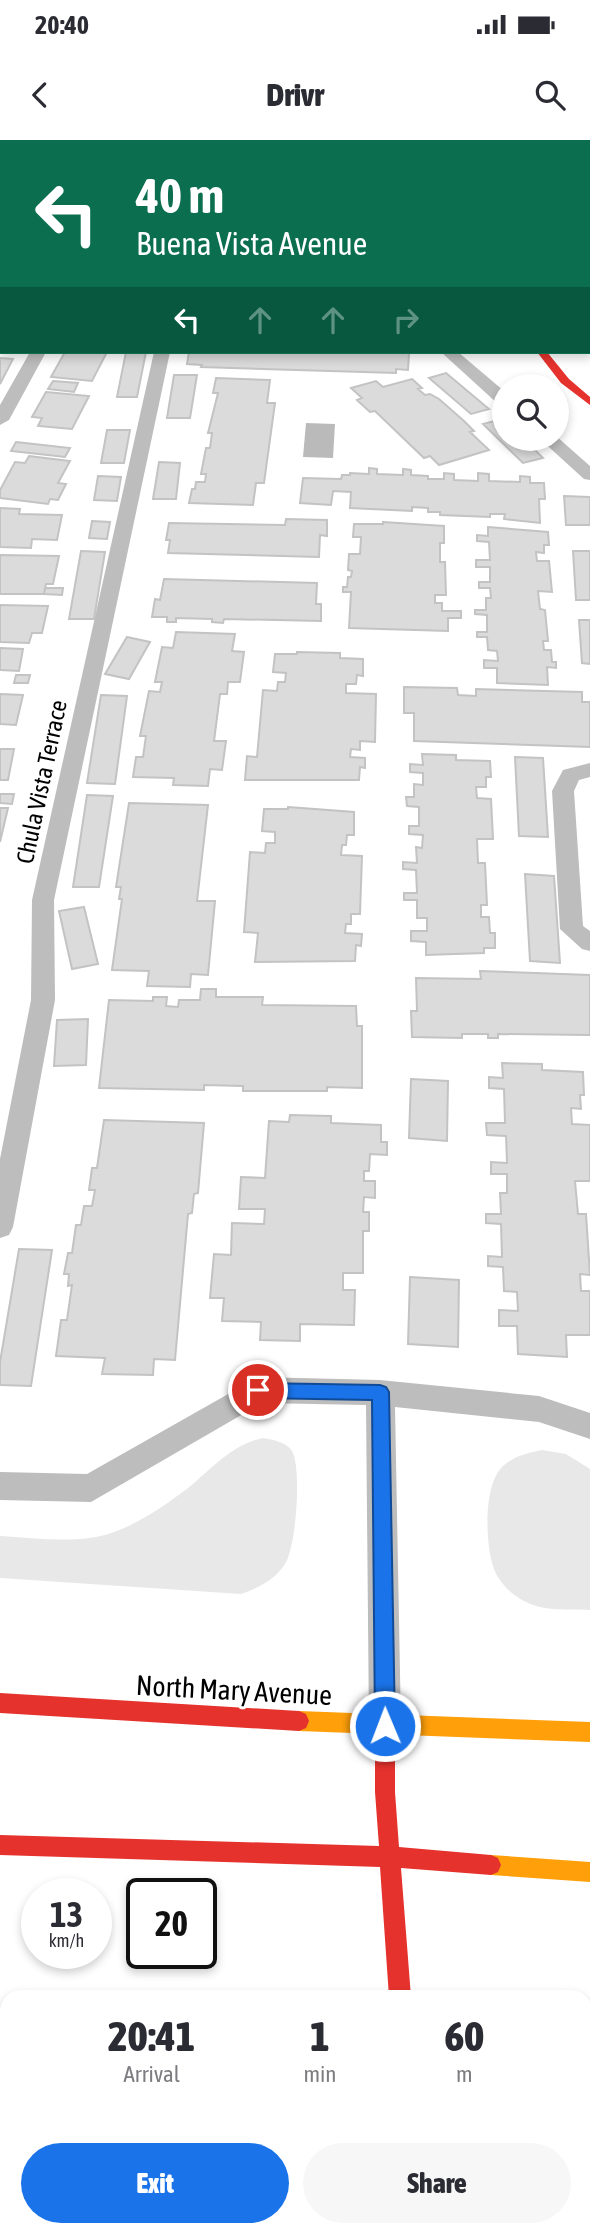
<!DOCTYPE html>
<html lang="en">
<head>
<meta charset="utf-8">
<style>
	body { margin:0; font-family:"Asap Condensed",sans-serif; background:#f7f7f7; color:#2b2b33; height:100vh; display:flex; flex-direction:column; font-size:26px; white-space:nowrap }
	* { box-sizing:border-box; margin:0 }
	p { font-size:23px; color:#7c7c81 }
	.icon { flex:none; width:38px; height:38px; fill:none; stroke:currentColor; stroke-width:2; stroke-linecap:round; stroke-linejoin:round }
	.map { position:relative; flex:1; overflow:hidden }
	.drawer { position:absolute; left:0px; top:1850px; width:592px; height:247px; display:flex; flex-direction:column; background:#fff; border-radius:21px 21px 0 0; box-shadow:0 4px 10px #0003 }
	.drawer>* { flex:none }
	.guide { position:absolute; left:0px; top:0px; width:592px; height:214px; box-shadow:0 4px 10px #0003; background:#0b6e4f; color:#fff; overflow:hidden }
	.fabs { position:absolute; left:492px; top:234px; display:grid; gap:14px }
	.fabs a { display:grid; place-items:center; width:77px; height:77px; border-radius:50%; background:#fff; box-shadow:0 4px 10px #0003; font-size:35px }
	.speed { position:absolute; left:21px; top:1738px; display:flex; gap:14px; font-size:35px; font-weight:700; text-align:center }
	.speed>* { display:grid; place-content:center; width:91px; height:91px; border-radius:50%; background:#fff; box-shadow:0 4px 10px #0003; line-height:1 }
	.speed small { font-size:18px; font-weight:400 }
	.speed .limit { border:4px solid #111; border-radius:10px; background:#fff; color:#111 }
	.pin { position:absolute; display:grid; place-items:center; width:60px; height:60px; color:#fff; margin:-30px; border:4px solid #fff; border-radius:50%; box-shadow:0 2px 7px #0007 }
	.me { position:absolute; width:77px; margin:-38px; rotate:359deg; stroke-linejoin:round; filter:drop-shadow(0 0 5px #0008) }
	.turn { display:flex; align-items:center; gap:24px; height:147px; padding:0 21px; font-size:32px }
	.turn .icon { width:91px; height:91px; stroke-width:2.5 }
	.turn b { display:block; font-size:49px; line-height:60px }
	.lanes { display:flex; align-items:center; height:66px; padding:0 21px; background:#0003; justify-content:center; gap:35px; direction:ltr }
	.lanes .off { opacity:.35 }
	.eta { display:flex; justify-content:space-evenly; align-items:center; height:119px; text-align:center }
	.eta b { font-size:42px; font-weight:800; line-height:49px }
	.primary-button { display:flex; gap:14px; margin-top:auto; padding:14px 21px }
	.primary-button a { flex:1; height:80px; border-radius:42px; background:#1a73e8; color:#fff; font-size:28px; font-weight:800; line-height:80px; text-align:center }
	.primary-button a+a { background:#f7f7f7; color:#2b2b33 }
	.status { display:flex; justify-content:space-between; align-items:center; height:49px; padding:0 35px; background:#fff; direction:ltr }
	.status svg { height:19px; fill:currentColor }
	header { display:flex; justify-content:space-between; align-items:center; height:91px; padding:0 21px; background:#fff; font-size:32px; font-weight:800 }
	.map>svg:first-child { display:block }
</style>
</head>
<body>
<div class="status"><b>20:40</b><svg viewBox="0 0 49 12"><path d="M0 12V9h3v3zM5 12V6h3v6zM10 12V3h3v9zM15 12V0h3v12zM26 1h20v11H26zM47 4h2v5h-2z"/></svg></div>
<header><svg class="icon" aria-label="back" viewBox="0 0 24 24"><path d="M15 5l-7 7 7 7"/></svg>Drivr<svg class="icon" aria-label="search" viewBox="0 0 24 24"><circle cx="10" cy="10" r="6"/><path d="M15 15l6 6"/></svg></header>
<div class="map">
<svg width="590" height="2095" viewBox="0 0 590 2095">
	<rect width="100%" height="100%" fill="#fff"/>
	<path fill="#e8e8e8" d="M 263,1298 C 273,1300 287,1302 292,1311 C 302,1328 296,1408 285,1424 C 275,1440 258,1448 241,1454 L 0,1438 L 0,1396 C 35,1398 74,1404 108,1394 C 137,1385 164,1366 188,1348 C 213,1328 231,1305 263,1298 Z
		M 542,1310 L 566,1314 L 590,1329 L 590,1470 C 567,1469 543,1472 522,1460 C 510,1453 499,1442 494,1429 C 485,1405 483,1344 503,1326 C 514,1316 528,1313 542,1310 Z"/>
	<path fill="#bababa" d="M 306,283 L 335,284 L 333,318 L 303,317 Z"/>
	<path fill="#dbdbdb" stroke="#c3c3c3" stroke-width="2" d="M 0,0 L 52,0 L 2,2 L 2,11 Z
		M 499,0 L 590,0 L 590,35 L 590,2 Z
		M 65,212 L 107,212 L 92,241 L 51,237 Z
		M 126,212 L 146,212 L 137,257 L 117,257 Z
		M 189,212 L 401,212 L 409,213 L 408,230 L 396,229 L 396,233 L 201,227 L 202,225 L 187,224 Z
		M 0,218 L 13,219 L 0,244 Z
		M 446,233 L 489,269 L 471,274 L 429,238 Z
		M 174,235 L 197,235 L 190,278 L 167,278 Z
		M 216,238 L 270,240 L 267,263 L 275,263 L 264,343 L 256,343 L 253,365 L 189,363 L 192,349 L 195,349 L 196,342 L 205,342 L 206,334 L 201,334 L 206,308 L 210,308 L 212,293 L 208,293 L 218,253 L 213,253 Z
		M 412,239 L 422,248 L 418,249 L 425,255 L 430,254 L 439,259 L 464,281 L 474,291 L 470,292 L 489,310 L 439,325 L 430,316 L 424,318 L 375,271 L 370,272 L 357,260 L 362,258 L 351,248 L 376,241 L 383,247 Z
		M 53,241 L 78,243 L 74,252 L 48,249 Z
		M 46,252 L 89,256 L 72,289 L 38,286 L 42,278 L 32,277 Z
		M 502,279 L 504,299 L 524,299 L 543,318 L 523,323 L 483,284 Z
		M 107,290 L 130,290 L 124,323 L 101,323 Z
		M 16,302 L 70,308 L 65,317 L 11,311 Z
		M 29,316 L 70,321 L 58,343 L 66,344 L 58,360 L 50,359 L 48,364 L 0,358 L 0,350 L 15,322 L 25,323 Z
		M 159,322 L 180,323 L 176,359 L 153,359 Z
		M 369,328 L 377,329 L 377,334 L 403,335 L 403,329 L 411,330 L 411,335 L 428,336 L 428,339 L 444,339 L 444,333 L 454,334 L 454,340 L 478,341 L 478,333 L 489,334 L 489,341 L 520,342 L 520,336 L 530,337 L 530,343 L 544,343 L 545,359 L 539,359 L 540,383 L 504,379 L 505,374 L 490,374 L 490,377 L 440,375 L 440,372 L 428,372 L 428,368 L 412,367 L 412,371 L 350,368 L 351,352 L 333,351 L 331,365 L 300,363 L 303,338 L 341,339 L 342,335 L 350,335 L 350,333 L 369,334 Z
		M 98,336 L 121,337 L 117,361 L 94,360 Z
		M 564,356 L 590,357 L 590,385 L 566,385 Z
		M 0,368 L 20,369 L 19,374 L 62,375 L 57,400 L 32,399 L 31,408 L 0,407 Z
		M 286,379 L 327,380 L 327,396 L 320,395 L 319,417 L 168,413 L 170,400 L 166,400 L 169,383 L 285,385 Z
		M 92,381 L 110,382 L 107,399 L 89,398 Z
		M 383,382 L 444,386 L 444,403 L 440,403 L 440,422 L 445,422 L 446,455 L 435,455 L 435,463 L 442,463 L 442,471 L 461,471 L 461,478 L 448,478 L 448,491 L 349,488 L 351,452 L 343,452 L 343,447 L 347,447 L 348,437 L 351,437 L 352,431 L 348,430 L 349,414 L 360,414 L 361,397 L 353,397 L 354,384 L 383,384 Z
		M 488,387 L 548,392 L 549,405 L 544,405 L 544,413 L 536,412 L 537,421 L 549,421 L 552,452 L 538,451 L 540,469 L 545,470 L 548,501 L 543,501 L 544,510 L 551,510 L 552,522 L 556,522 L 556,528 L 547,527 L 548,545 L 497,543 L 497,528 L 484,528 L 484,520 L 498,521 L 497,511 L 488,510 L 487,497 L 477,497 L 477,492 L 487,492 L 487,475 L 475,474 L 475,470 L 486,470 L 486,458 L 491,458 L 490,448 L 479,448 L 479,442 L 490,442 L 490,427 L 476,427 L 476,420 L 490,420 L 489,402 L 477,401 L 477,395 L 488,396 Z
		M 81,411 L 105,412 L 94,479 L 69,479 Z
		M 573,411 L 590,411 L 590,460 L 576,460 Z
		M 0,415 L 59,416 L 53,444 L 46,444 L 44,454 L 0,454 Z
		M 164,439 L 317,443 L 316,464 L 321,464 L 321,481 L 224,479 L 223,483 L 212,482 L 212,479 L 176,478 L 176,482 L 167,482 L 167,477 L 152,477 L 155,459 L 160,460 Z
		M 45,448 L 63,448 L 62,455 L 44,454 Z
		M 0,465 L 48,466 L 42,493 L 32,493 L 29,503 L 0,502 Z
		M 579,480 L 590,480 L 590,524 L 582,523 Z
		M 176,492 L 235,494 L 232,511 L 244,512 L 240,542 L 228,542 L 227,554 L 220,554 L 214,601 L 226,601 L 222,630 L 210,629 L 208,646 L 173,645 L 174,638 L 133,637 L 136,617 L 143,617 L 146,596 L 140,596 L 149,551 L 160,552 L 162,542 L 155,542 L 162,507 L 173,508 Z
		M 127,497 L 150,502 L 129,539 L 105,534 Z
		M 0,508 L 23,509 L 19,531 L 0,530 Z
		M 297,512 L 340,513 L 340,518 L 363,519 L 363,536 L 357,535 L 356,544 L 346,544 L 346,553 L 376,554 L 375,602 L 360,601 L 360,610 L 351,609 L 350,617 L 365,618 L 365,628 L 360,627 L 359,640 L 245,640 L 247,616 L 257,617 L 263,550 L 277,551 L 278,542 L 285,542 L 286,533 L 273,532 L 275,514 L 297,514 Z
		M 16,535 L 30,535 L 28,543 L 14,543 Z
		M 404,547 L 457,548 L 458,555 L 476,556 L 476,549 L 582,552 L 582,562 L 590,562 L 590,607 L 414,601 L 414,573 L 404,573 Z
		M 0,554 L 23,555 L 16,585 L 0,584 Z
		M 101,555 L 127,556 L 115,644 L 87,643 Z
		M 0,609 L 14,609 L 8,640 L 0,640 Z
		M 422,614 L 456,615 L 456,620 L 490,621 L 491,637 L 486,637 L 486,647 L 476,647 L 477,658 L 491,659 L 493,699 L 477,699 L 478,723 L 485,723 L 487,765 L 481,765 L 481,777 L 489,777 L 490,793 L 495,793 L 495,808 L 484,808 L 484,813 L 426,815 L 426,802 L 411,801 L 411,791 L 427,791 L 427,778 L 417,778 L 417,760 L 404,760 L 404,753 L 417,753 L 416,730 L 403,729 L 403,722 L 417,723 L 416,707 L 422,708 L 423,695 L 409,694 L 409,686 L 419,686 L 419,667 L 407,666 L 406,657 L 414,657 L 414,644 L 423,645 L 423,633 L 410,632 L 410,624 L 423,625 Z
		M 515,617 L 543,618 L 548,697 L 519,696 Z
		M 0,654 L 14,654 L 12,664 L 0,663 Z
		M 87,655 L 113,656 L 99,747 L 73,747 Z
		M 129,663 L 208,665 L 197,761 L 215,761 L 208,835 L 191,834 L 190,847 L 147,846 L 149,831 L 112,830 L 122,759 L 119,759 L 121,747 L 116,747 Z
		M 288,667 L 354,672 L 354,695 L 347,695 L 346,705 L 342,705 L 341,715 L 362,716 L 360,774 L 351,774 L 351,784 L 346,784 L 345,793 L 362,794 L 361,806 L 356,805 L 355,821 L 255,822 L 258,793 L 244,792 L 250,712 L 265,713 L 266,703 L 275,703 L 275,692 L 262,691 L 264,669 L 288,669 Z
		M 0,668 L 8,668 L 0,702 Z
		M 525,734 L 554,736 L 560,823 L 530,821 Z
		M 84,767 L 98,824 L 72,829 L 59,771 Z
		M 480,831 L 590,835 L 590,895 L 498,894 L 498,898 L 488,898 L 488,894 L 462,894 L 462,898 L 412,897 L 411,871 L 417,871 L 416,838 L 481,839 Z
		M 201,849 L 216,849 L 216,857 L 263,857 L 262,865 L 356,866 L 357,886 L 362,886 L 362,948 L 327,947 L 327,951 L 243,951 L 243,946 L 204,945 L 204,950 L 99,948 L 109,860 L 153,861 L 153,857 L 167,857 L 166,866 L 178,867 L 179,860 L 200,860 Z
		M 88,879 L 86,925 L 54,926 L 57,880 Z
		M 502,923 L 542,924 L 542,930 L 583,932 L 584,955 L 580,955 L 581,969 L 571,968 L 572,984 L 590,985 L 590,1041 L 575,1041 L 578,1074 L 586,1074 L 590,1135 L 580,1134 L 581,1151 L 590,1151 L 590,1195 L 566,1195 L 567,1217 L 518,1214 L 517,1186 L 499,1186 L 499,1170 L 518,1171 L 517,1152 L 504,1151 L 503,1127 L 488,1126 L 488,1116 L 502,1117 L 501,1084 L 486,1083 L 486,1074 L 501,1074 L 500,1053 L 507,1053 L 507,1034 L 491,1034 L 491,1022 L 507,1023 L 506,996 L 487,995 L 486,983 L 505,983 L 504,949 L 489,948 L 489,937 L 503,938 Z
		M 411,939 L 448,941 L 447,1001 L 409,998 Z
		M 290,975 L 331,976 L 331,983 L 381,985 L 381,1002 L 387,1002 L 387,1015 L 370,1014 L 369,1031 L 364,1031 L 364,1041 L 375,1041 L 375,1058 L 364,1057 L 363,1072 L 369,1072 L 369,1091 L 363,1091 L 363,1133 L 343,1133 L 343,1150 L 355,1150 L 354,1185 L 300,1184 L 300,1201 L 260,1200 L 261,1182 L 222,1181 L 224,1158 L 210,1158 L 214,1114 L 231,1115 L 232,1083 L 264,1084 L 265,1069 L 239,1069 L 241,1037 L 265,1038 L 269,981 L 289,982 Z
		M 104,980 L 204,983 L 198,1053 L 194,1054 L 192,1073 L 188,1074 L 175,1220 L 154,1219 L 153,1235 L 102,1234 L 105,1218 L 56,1216 L 61,1180 L 67,1180 L 72,1145 L 68,1146 L 69,1134 L 64,1134 L 68,1113 L 72,1113 L 76,1085 L 81,1085 L 84,1066 L 92,1066 L 95,1050 L 89,1050 L 92,1028 L 97,1028 Z
		M 19,1109 L 52,1110 L 31,1246 L 0,1245 L 0,1222 Z
		M 410,1137 L 459,1140 L 458,1207 L 408,1204 Z"/>
	<g fill="none" stroke-linecap="round" stroke-linejoin="round">
		<path fill="#bdbdbd" fill-rule="evenodd" d="M 102,0 L 117,0 L 118,2 L 103,2 Z
			M 30,212 L 46,212 L 9,280 L 0,285 L 0,265 Z
			M 154,212 L 170,212 L 54,760 L 55,860 L 13,1087 L 9,1095 L 0,1098 L 0,1019 L 31,860 L 32,760 Z
			M 441,212 L 458,212 L 504,251 L 504,265 L 498,264 Z
			M 556,296 L 590,326 L 590,340 L 584,339 L 540,299 L 556,299 Z
			M 590,623 L 590,637 L 579,640 L 574,651 L 583,786 L 590,791 L 590,811 L 582,809 L 560,789 L 552,651 L 563,630 Z
			M 258,1237 L 380,1240 L 539,1256 L 590,1273 L 590,1299 L 539,1282 L 395,1267 L 401,1586 L 397,1598 L 385,1602 L 373,1598 L 369,1586 L 366,1265 L 262,1263 L 91,1362 L 0,1360 L 0,1332 L 87,1334 Z"/>
		<path fill="#30b455" fill-rule="evenodd" d="M 261,0 L 271,0 L 272,2 L 262,2 Z"/>
		<path fill="#ff9f0a" fill-rule="evenodd" d="M 299,1571 L 590,1582 L 590,1602 L 299,1591 L 292,1588 L 289,1581 L 292,1574 Z
			M 491,1715 L 590,1722 L 590,1742 L 491,1735 L 484,1732 L 481,1725 L 484,1718 Z
			M 396,2090 L 419,2090 L 420,2095 L 396,2095 Z"/>
		<path fill="#e5322d" fill-rule="evenodd" d="M 350,0 L 359,0 L 360,2 L 351,2 Z
			M 537,212 L 547,212 L 569,239 L 590,257 L 590,265 L 561,243 Z
			M 0,1553 L 299,1571 L 306,1574 L 309,1581 L 306,1588 L 299,1591 L 0,1573 Z
			M 385,1576 L 392,1579 L 395,1586 L 395,1652 L 399,1707 L 491,1715 L 498,1718 L 501,1725 L 498,1732 L 491,1735 L 401,1728 L 411,1857 L 389,1857 L 380,1727 L 0,1715 L 0,1695 L 379,1706 L 375,1652 L 375,1586 L 378,1579 Z"/>
	</g>
	<path fill="#1a73e8" stroke="#114b97" stroke-width="2" d="M 258,1243 L 380,1245 L 386,1247 L 389,1252 L 395,1586 L 392,1593 L 385,1596 L 378,1593 L 375,1586 L 372,1260 L 258,1258 L 252,1256 L 249,1250 L 252,1245 Z"/>
	<g text-anchor="middle" stroke-width="6" stroke-linejoin="round" paint-order="stroke">
		<g font-size="24" fill="#000" stroke="#fff">
			<text transform="translate(42 642) rotate(-78)" y="8">Chula Vista Terrace</text>
		</g>
		<g font-size="28" fill="#000" stroke="#fff">
			<text transform="translate(234 1550) rotate(3)" y="10">North Mary Avenue</text>
		</g>
	</g>
</svg>
<div class="fabs">
<a><svg class="icon" aria-label="search" viewBox="0 0 24 24"><circle cx="10" cy="10" r="6"/><path d="M15 15l6 6"/></svg></a>
</div>
<div class="speed"><div>13<small>km/h</small></div><div class="limit">20</div></div>
<div class="pin" style="left:258px;top:1250px;background:#d93025"><svg class="icon" aria-label="arrive" viewBox="0 0 24 24"><path d="M6 21V4h12l-3 4 3 4H6"/></svg></div>
<svg class="me" style="left:385px;top:1586px" viewBox="-20 -20 40 40"><circle r="17" fill="#1a73e8" stroke="#fff" stroke-width="3"/><path d="M0-11L8 9 0 5-8 9z" fill="#fff"/></svg>
<div class="guide">
<div class="turn"><svg class="icon" aria-label="left" viewBox="0 0 24 24"><path d="M17 20v-9H6M10 6l-5 5 5 5"/></svg><div><b>40 m</b>Buena Vista Avenue</div></div>
<div class="lanes"><svg class="icon" aria-label="left" viewBox="0 0 24 24"><path d="M17 20v-9H6M10 6l-5 5 5 5"/></svg><svg class="icon off" aria-label="ahead" viewBox="0 0 24 24"><path d="M12 20V5M6 11l6-6 6 6"/></svg><svg class="icon off" aria-label="ahead" viewBox="0 0 24 24"><path d="M12 20V5M6 11l6-6 6 6"/></svg><svg class="icon off" aria-label="right" viewBox="0 0 24 24"><path d="M7 20v-9h11M14 6l5 5-5 5"/></svg></div>
</div>
<section class="drawer">
<div class="eta">
<div><b>20:41</b><p>Arrival</p></div>
<div><b>1</b><p>min</p></div>
<div><b>60</b><p>m</p></div>
</div>
<div class="primary-button"><a>Exit</a><a>Share</a></div>
</section>
</div>
</body>
</html>
